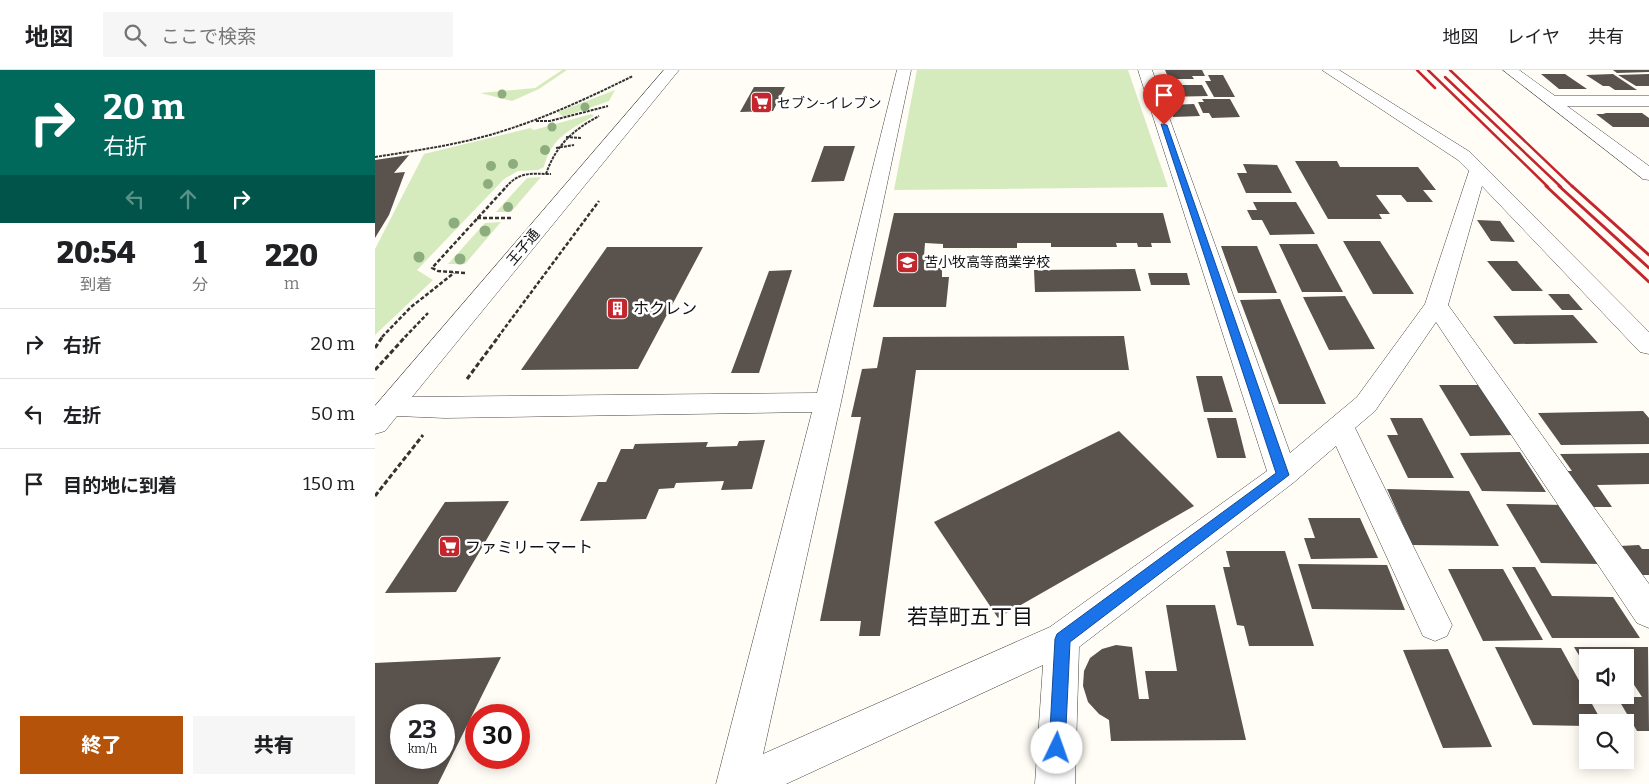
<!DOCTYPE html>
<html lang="ja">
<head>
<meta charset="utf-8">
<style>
	body { margin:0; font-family:Bitter,"Noto Sans JP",serif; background:#f6f6f6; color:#202124; height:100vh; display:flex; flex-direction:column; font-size:19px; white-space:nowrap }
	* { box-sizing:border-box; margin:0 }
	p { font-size:16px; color:#757577 }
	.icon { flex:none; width:28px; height:28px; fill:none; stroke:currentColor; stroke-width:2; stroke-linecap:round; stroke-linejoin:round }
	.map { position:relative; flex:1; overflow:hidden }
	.details { display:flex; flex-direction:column; background:#fff; width:375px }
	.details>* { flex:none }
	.top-card { background:#00695c; color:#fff; overflow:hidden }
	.buttons { position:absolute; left:1204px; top:579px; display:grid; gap:10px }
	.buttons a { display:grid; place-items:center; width:55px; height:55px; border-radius:0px; background:#fff; box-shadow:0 2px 12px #0003; font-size:25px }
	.speed { position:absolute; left:15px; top:634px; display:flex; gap:10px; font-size:25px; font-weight:700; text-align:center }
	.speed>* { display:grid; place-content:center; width:65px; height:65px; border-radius:50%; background:#fff; box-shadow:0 2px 12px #0003; line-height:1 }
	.speed small { font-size:12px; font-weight:400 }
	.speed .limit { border:8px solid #d22; background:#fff; color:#111 }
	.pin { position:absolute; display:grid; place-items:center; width:42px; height:42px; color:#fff; margin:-51px -21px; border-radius:50% 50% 50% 0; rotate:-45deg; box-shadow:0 0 5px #0007 }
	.pin .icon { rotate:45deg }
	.me { position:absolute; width:55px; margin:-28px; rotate:3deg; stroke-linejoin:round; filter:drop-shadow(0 0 4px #0008) }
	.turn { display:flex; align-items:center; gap:18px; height:105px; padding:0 20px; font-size:22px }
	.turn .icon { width:65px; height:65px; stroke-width:2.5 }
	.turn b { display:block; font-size:35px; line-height:42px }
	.lanes { display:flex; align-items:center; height:48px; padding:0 20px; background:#0003; justify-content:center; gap:25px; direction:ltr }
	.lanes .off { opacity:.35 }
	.eta { display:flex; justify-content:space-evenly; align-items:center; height:85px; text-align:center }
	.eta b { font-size:30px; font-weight:800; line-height:35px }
	.cta { display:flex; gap:10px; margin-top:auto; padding:10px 20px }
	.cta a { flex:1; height:58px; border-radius:0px; background:#b45309; color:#fff; font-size:20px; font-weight:800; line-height:58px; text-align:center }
	.cta a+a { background:#f6f6f6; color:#202124 }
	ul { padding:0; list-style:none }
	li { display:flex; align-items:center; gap:15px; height:70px; padding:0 20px; border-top:1px solid #e0e0e0 }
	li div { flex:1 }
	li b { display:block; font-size:19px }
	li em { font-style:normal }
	header { display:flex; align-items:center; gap:30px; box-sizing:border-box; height:70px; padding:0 25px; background:#fff; border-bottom:1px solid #e0e0e0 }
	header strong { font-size:24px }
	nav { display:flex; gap:28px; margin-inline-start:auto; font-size:18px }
	.search { width:350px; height:45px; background:#f6f6f6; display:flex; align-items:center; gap:12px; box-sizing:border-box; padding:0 18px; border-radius:0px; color:#757577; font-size:19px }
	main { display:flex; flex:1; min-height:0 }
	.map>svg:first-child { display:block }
</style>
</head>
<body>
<header>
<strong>地図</strong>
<div class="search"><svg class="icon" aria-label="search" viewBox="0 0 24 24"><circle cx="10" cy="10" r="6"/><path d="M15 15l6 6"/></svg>ここで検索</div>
<nav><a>地図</a><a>レイヤ</a><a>共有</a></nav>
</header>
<main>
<section class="details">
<div class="top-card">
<div class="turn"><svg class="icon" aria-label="right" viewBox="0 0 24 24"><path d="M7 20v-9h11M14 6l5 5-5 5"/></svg><div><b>20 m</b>右折</div></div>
<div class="lanes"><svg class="icon off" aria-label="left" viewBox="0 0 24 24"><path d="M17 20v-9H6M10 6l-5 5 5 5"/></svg><svg class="icon off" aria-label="ahead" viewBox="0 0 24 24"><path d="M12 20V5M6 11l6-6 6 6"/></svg><svg class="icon" aria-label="right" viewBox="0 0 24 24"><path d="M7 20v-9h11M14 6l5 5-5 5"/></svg></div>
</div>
<div class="eta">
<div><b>20:54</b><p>到着</p></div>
<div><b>1</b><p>分</p></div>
<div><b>220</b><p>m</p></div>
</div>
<ul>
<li><svg class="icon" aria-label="right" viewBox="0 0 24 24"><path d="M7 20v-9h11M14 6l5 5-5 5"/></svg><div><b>右折</b></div><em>20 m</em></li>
<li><svg class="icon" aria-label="left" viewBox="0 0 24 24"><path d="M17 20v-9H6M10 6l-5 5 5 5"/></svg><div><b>左折</b></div><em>50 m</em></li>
<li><svg class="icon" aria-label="arrive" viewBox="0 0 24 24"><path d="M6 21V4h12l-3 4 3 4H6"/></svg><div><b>目的地に到着</b></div><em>150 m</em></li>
</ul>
<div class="cta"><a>終了</a><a>共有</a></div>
</section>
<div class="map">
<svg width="1274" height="714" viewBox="0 0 1274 714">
	<rect width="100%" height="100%" fill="#fffdf5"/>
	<path fill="#d5ebbd" d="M 187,0 L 192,0 L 164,19 L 137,31 L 105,23 L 160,18 Z
		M 542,0 L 753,0 L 793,117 L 519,120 Z
		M 240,20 L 234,31 L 188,47 L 183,42 Z
		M 216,44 L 219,46 C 194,60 176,68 169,97 L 163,100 L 143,101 L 129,109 L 42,200 L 58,210 L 0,265 L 0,179 L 49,84 L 155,58 L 159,60 Z
		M 166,107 L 136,142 L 121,142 L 152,108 Z
		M 126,152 L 90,194 L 73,194 L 110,153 Z"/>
	<path fill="#5a524d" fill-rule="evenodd" d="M 790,0 L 827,0 L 830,6 L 817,6 L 819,9 L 794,9 Z
		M 1238,0 L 1274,0 L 1274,2 L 1242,3 Z
		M 1166,4 L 1190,4 L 1212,19 L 1184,19 Z
		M 1238,4 L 1262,20 L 1240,20 L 1234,16 L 1228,16 L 1211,5 Z
		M 1274,4 L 1274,16 L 1261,16 L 1243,5 Z
		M 833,5 L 848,5 L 860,27 L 839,27 L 830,11 L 836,11 Z
		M 805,15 L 827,15 L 833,26 L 791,27 L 789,21 L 807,20 Z
		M 379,17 L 410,17 L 398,41 L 365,42 Z
		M 827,29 L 855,29 L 865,47 L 837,48 L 834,43 L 828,43 L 823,32 L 829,32 Z
		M 819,34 L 825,46 L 798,47 L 793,35 Z
		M 1228,43 L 1267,43 L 1274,48 L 1274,57 L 1238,57 L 1221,44 L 1231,44 Z
		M 449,76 L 480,76 L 469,111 L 436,112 Z
		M 34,85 L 19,103 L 30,102 L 14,145 L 0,168 L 0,90 Z
		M 920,91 L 962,91 L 965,97 L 1043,97 L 1061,120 L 1048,120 L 1058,132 L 1032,132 L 1026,125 L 1001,125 L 1015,144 L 1004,144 L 1007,149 L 953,149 Z
		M 868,94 L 902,95 L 917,123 L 871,123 L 862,103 L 872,103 Z
		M 878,132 L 921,132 L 940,164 L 895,165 L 887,150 L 877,150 L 872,140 L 882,140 Z
		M 519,143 L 788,143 L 796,173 L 776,173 L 777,177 L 763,177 L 762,173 L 741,173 L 742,177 L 676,177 L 676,173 L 642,173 L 642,178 L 568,178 L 568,174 L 550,173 L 549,186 L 559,187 L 557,198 L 567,198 L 567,207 L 574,207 L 571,237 L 498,237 Z
		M 1102,150 L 1125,151 L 1140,172 L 1116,171 Z
		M 968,171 L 1005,171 L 1039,224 L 998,224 Z
		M 904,174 L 942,174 L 968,222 L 927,222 Z
		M 846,176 L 882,176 L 902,223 L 863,223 Z
		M 232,177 L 328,177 L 263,299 L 146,300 Z
		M 1112,191 L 1142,191 L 1168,221 L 1137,221 Z
		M 760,199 L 766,221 L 660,222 L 659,200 Z
		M 417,200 L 384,303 L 356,303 L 394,201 Z
		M 773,203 L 812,203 L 815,215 L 776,215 Z
		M 1173,224 L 1194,224 L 1208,240 L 1187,240 Z
		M 970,226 L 1000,279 L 954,280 L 928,227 Z
		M 905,229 L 951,334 L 904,334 L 865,230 Z
		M 1198,245 L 1223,273 L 1139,274 L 1118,246 Z
		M 749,266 L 754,300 L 541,300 L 505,566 L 484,566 L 486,551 L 445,551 L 486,347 L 476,347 L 487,299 L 502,298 L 508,267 Z
		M 821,306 L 847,306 L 858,342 L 829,342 Z
		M 1064,315 L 1104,315 L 1139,365 L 1095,366 Z
		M 1268,341 L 1274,348 L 1274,374 L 1186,375 L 1163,343 Z
		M 832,348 L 861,348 L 871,388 L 842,388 Z
		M 1015,348 L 1047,348 L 1079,408 L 1033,408 L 1012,365 L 1023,365 Z
		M 744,361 L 819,436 L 623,548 L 559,452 Z
		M 390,370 L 377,419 L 346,420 L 349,411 L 301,413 L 299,418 L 284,419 L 271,449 L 205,451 L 223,412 L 231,412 L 246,379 L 258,379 L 260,374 L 333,372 L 331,377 L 362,376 L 364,371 Z
		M 1145,382 L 1171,422 L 1107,421 L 1085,383 Z
		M 1274,383 L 1274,414 L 1222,415 L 1237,437 L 1217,437 L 1191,401 L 1197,401 L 1185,384 Z
		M 1012,419 L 1094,421 L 1124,476 L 1037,475 Z
		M 134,431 L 81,522 L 10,523 L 70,432 Z
		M 1131,434 L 1188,435 L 1226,494 L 1166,493 Z
		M 933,448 L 985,448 L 1003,488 L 936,489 L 929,468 L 940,468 Z
		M 1264,475 L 1267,479 L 1274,479 L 1274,505 L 1266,505 L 1245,476 Z
		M 851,481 L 910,481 L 939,576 L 874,576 L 869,556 L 862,555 L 848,497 L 855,497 Z
		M 923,494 L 1012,495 L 1030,540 L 937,539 Z
		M 1137,497 L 1160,497 L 1177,526 L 1238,527 L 1265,568 L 1177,568 Z
		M 1073,499 L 1128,499 L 1168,570 L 1108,571 Z
		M 791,535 L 840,535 L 871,670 L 736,671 L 734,650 L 724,644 L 713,632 L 708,616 L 709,601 L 715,588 L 727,579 L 741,575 L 757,577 L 764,629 L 774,629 L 770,601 L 802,601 Z
		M 1120,577 L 1186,578 L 1227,652 L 1212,652 L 1212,656 L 1158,655 Z
		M 1199,577 L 1273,577 L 1274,661 L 1262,661 L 1242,627 L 1267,627 L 1250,601 L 1250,588 L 1212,588 L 1212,599 Z
		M 1073,579 L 1117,677 L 1068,678 L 1028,580 Z
		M 126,587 L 63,714 L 0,714 L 0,593 ZM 26,645 L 69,645 L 69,688 L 26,688 Z"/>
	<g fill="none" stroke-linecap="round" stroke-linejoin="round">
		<defs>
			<path id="minor" d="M 289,0 L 304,0 L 37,327 L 442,323 L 522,0 L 536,0 L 466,332 L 388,684 L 675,557 L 892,401 L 763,0 L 777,0 L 915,383 L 982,327 L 1050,234 L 1094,101 L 1083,90 L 947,0 L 964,0 L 1095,82 L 1274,262 L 1274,284 L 1265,282 L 1107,116 L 1073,235 L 1274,514 L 1274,558 L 1262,553 L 1061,252 L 1000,341 L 980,358 L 1077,555 L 1072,566 L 1060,571 L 1048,566 L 961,376 L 918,413 L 704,577 L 700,714 L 660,714 L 668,595 L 411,714 L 341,714 L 437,342 L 70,348 L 22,346 L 10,361 L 0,364 L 0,336 Z
				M 1128,0 L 1144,0 L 1180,26 L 1274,26 L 1274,36 L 1192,36 L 1274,96 L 1274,110 L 1268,109 Z"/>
		</defs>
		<use href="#minor" stroke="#444" stroke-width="1"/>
		<path stroke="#333" stroke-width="2" stroke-dasharray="3 1" stroke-linecap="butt" d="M 161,51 L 175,51 L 233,36
			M 191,67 L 207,68
			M 181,78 L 199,75
			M 0,87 C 44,80 89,74 131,60 C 175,46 217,26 258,6
			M 171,104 C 181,75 198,60 224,46
			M 131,117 C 145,101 156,104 176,104"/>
		<path stroke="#333" stroke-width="2.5" stroke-dasharray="4 2" stroke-linecap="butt" d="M 102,148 L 138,148
			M 90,203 L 63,201 L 57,198 L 132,116
			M 7,267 L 36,237 L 79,203
			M 30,267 L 53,243
			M 123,267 L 224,131"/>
		<path stroke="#333" stroke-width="3" stroke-dasharray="5 2.5" stroke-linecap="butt" d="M 0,278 L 8,266
			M 0,300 L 31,266
			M 92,309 L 124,266
			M 0,426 L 48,365"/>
		<use href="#minor" fill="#fff" fill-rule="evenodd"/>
		<path stroke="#c4262e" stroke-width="2.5" d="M 1042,0 L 1060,18
			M 1053,0 L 1173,117
			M 1075,0 L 1198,117
			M 1070,7 L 1186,117"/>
		<path stroke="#c4262e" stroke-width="3" d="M 1171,116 L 1274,212
			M 1184,116 L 1274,198
			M 1197,116 L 1274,185"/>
	</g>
	<g fill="#8dad7f">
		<circle cx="127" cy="24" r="4.5"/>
		<circle cx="210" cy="37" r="4.5"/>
		<circle cx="177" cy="57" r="4.5"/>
		<circle cx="170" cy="80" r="5"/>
		<circle cx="138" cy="94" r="5"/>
		<circle cx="116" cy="96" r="5"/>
		<circle cx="113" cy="114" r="5"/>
		<circle cx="133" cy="137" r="5"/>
		<circle cx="79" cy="153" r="5.5"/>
		<circle cx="110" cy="161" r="5.5"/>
		<circle cx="44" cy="187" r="5.5"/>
		<circle cx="85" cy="189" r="5.5"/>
	</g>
	<path fill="#1a73e8" stroke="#114b97" d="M 786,54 L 792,55 L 914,405 L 695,572 L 690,678 L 688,683 L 682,686 L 676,683 L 674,678 L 680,569 L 682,564 L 901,403 Z"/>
	<defs>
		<symbol id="supermarket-square" viewBox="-11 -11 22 22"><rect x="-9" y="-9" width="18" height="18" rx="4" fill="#c4262e" stroke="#fff"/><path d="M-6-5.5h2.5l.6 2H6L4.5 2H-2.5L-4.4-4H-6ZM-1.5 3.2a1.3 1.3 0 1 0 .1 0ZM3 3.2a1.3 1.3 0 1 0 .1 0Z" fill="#fff"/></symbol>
		<symbol id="university-square" viewBox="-11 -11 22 22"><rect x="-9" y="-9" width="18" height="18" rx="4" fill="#c4262e" stroke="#fff"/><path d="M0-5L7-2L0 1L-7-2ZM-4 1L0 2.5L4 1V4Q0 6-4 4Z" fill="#fff"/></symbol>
		<symbol id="building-square" viewBox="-11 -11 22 22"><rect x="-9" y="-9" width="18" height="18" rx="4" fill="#c4262e" stroke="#fff"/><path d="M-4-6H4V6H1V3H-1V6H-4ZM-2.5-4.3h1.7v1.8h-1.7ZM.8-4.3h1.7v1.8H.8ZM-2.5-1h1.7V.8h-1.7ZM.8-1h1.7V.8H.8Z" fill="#fff"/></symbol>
	</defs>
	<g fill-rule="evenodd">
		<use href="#supermarket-square" x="374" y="20" width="25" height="25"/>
		<use href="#university-square" x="520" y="180" width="25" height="25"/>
		<use href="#building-square" x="230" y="226" width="25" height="25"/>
		<use href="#supermarket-square" x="62" y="464" width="25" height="25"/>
	</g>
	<g text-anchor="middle" stroke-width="5" stroke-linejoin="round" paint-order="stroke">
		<g font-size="14" fill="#111" stroke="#fff" text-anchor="start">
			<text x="402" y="38">セブン-イレブン</text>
			<text x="549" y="197">苫小牧高等商業学校</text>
		</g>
		<g font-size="14" fill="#111" stroke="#fff">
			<text transform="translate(148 177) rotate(-50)" y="5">王子通</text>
		</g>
		<g font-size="16" fill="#111" stroke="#fff" text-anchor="start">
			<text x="258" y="244">ホクレン</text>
			<text x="90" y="483">ファミリーマート</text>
		</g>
		<g font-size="21" fill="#111" stroke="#fff">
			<text x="595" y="554">若草町五丁目</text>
		</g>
	</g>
</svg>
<div class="buttons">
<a><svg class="icon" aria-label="sound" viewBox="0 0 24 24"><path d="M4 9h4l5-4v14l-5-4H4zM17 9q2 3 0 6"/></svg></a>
<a><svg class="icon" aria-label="search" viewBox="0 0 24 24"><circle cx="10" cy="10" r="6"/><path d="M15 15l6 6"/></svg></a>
</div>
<div class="speed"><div>23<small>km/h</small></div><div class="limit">30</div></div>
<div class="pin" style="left:789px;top:55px;background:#d93025"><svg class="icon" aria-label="arrive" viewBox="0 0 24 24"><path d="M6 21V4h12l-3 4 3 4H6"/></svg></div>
<svg class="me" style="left:682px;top:678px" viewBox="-20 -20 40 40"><circle r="19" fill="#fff"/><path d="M0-13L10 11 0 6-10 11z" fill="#1a73e8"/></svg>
</div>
</main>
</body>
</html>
